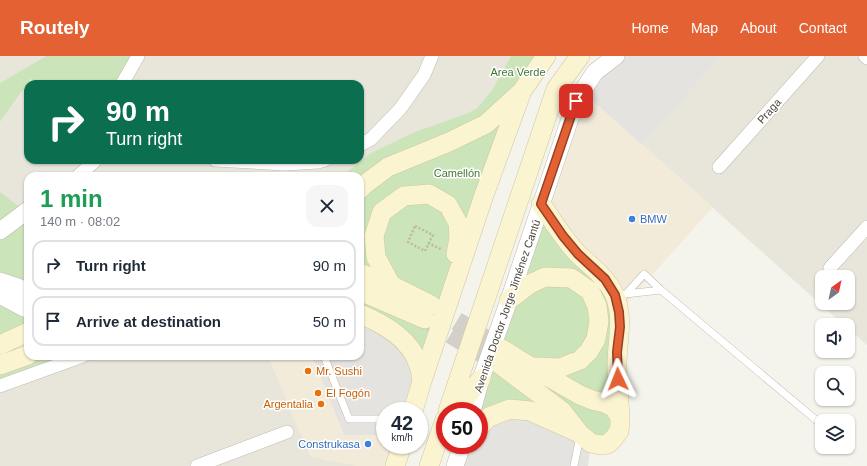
<!DOCTYPE html>
<html lang="en">
<head>
<meta charset="utf-8">
<style>
	body { margin:0; font-family:Arial,sans-serif; background:#f6f6f7; color:#1f2937; height:100vh; display:flex; flex-direction:column; font-size:15px; white-space:nowrap }
	* { box-sizing:border-box; margin:0 }
	p { font-size:13px; color:#747a83 }
	.icon { flex:none; width:22px; height:22px; fill:none; stroke:currentColor; stroke-width:2; stroke-linecap:round; stroke-linejoin:round }
	.map { position:relative; flex:1; overflow:hidden }
	.side { position:absolute; left:24px; top:116px; width:340px; height:188px; display:flex; flex-direction:column; background:#fff; border-radius:12px; box-shadow:0 1px 3px #0004 }
	.side>* { flex:none }
	.banner { position:absolute; left:24px; top:24px; width:340px; height:84px; border-radius:12px; box-shadow:0 1px 3px #0004; background:#0b6e4f; color:#fff; overflow:hidden }
	.needle { width:26px; rotate:33deg }
	.fabs { position:absolute; left:815px; top:214px; display:grid; gap:8px }
	.fabs a { display:grid; place-items:center; width:40px; height:40px; border-radius:8px; background:#fff; box-shadow:0 1px 3px #0004; font-size:20px }
	.speed { position:absolute; left:376px; top:346px; display:flex; gap:8px; font-size:20px; font-weight:700; text-align:center }
	.speed>* { display:grid; place-content:center; width:52px; height:52px; border-radius:50%; background:#fff; box-shadow:0 1px 3px #0004; line-height:1 }
	.speed small { font-size:10px; font-weight:400 }
	.speed .limit { border:6px solid #d22; background:#fff; color:#111 }
	.pin { position:absolute; display:grid; place-items:center; width:34px; height:34px; color:#fff; margin:-17px; border-radius:8px; box-shadow:0 2px 6px #0006 }
	.me { position:absolute; width:44px; margin:-22px; rotate:358deg; stroke-linejoin:round; filter:drop-shadow(0 0 3px #0008) }
	.turn { display:flex; align-items:center; gap:14px; height:84px; padding:0 16px; font-size:18px }
	.turn .icon { width:52px; height:52px; stroke-width:2.5 }
	.turn b { display:block; font-size:28px; line-height:34px }
	.round { display:grid; place-items:center; flex:none; width:42px; height:42px; border-radius:12px; background:#f6f6f7 }
	.summary { display:flex; align-items:center; justify-content:space-between; height:68px; padding:0 16px }
	h1 { font-size:24px; font-weight:700; line-height:30px; color:#1e9e55 }
	ul { padding:0; list-style:none }
	li { display:flex; align-items:center; gap:12px; height:50px; margin:0 8px 6px; padding:0 8px; border:2px solid #e0e1e3; border-radius:12px }
	li div { flex:1 }
	li b { display:block; font-size:15px }
	li em { font-style:normal }
	header { display:flex; align-items:center; gap:24px; box-sizing:border-box; height:56px; padding:0 20px; background:#e46133; color:#fff }
	header strong { font-size:19px }
	nav { display:flex; gap:22px; margin-inline-start:auto; font-size:14px }
	.map>svg:first-child { display:block }
</style>
</head>
<body>
<header>
<strong>Routely</strong>
<nav><a>Home</a><a>Map</a><a>About</a><a>Contact</a></nav>
</header>
<div class="map">
<svg width="867" height="410" viewBox="0 0 867 410">
	<rect width="100%" height="100%" fill="#f4f3ec"/>
	<path fill="#e8e5db" fill-rule="evenodd" d="M 0,0 L 46,0 L 0,27 Z
		M 49,0 L 511,0 L 492,34 L 477,52 L 466,58 L 369,98 L 342,120 L 28,120 L 28,246 L 0,277 L 0,66 ZM 28,28 L 360,28 L 360,104 L 28,104 Z
		M 616,0 L 867,0 L 867,289 L 848,272 L 848,269 L 844,269 L 583,36 ZM 822,221 L 848,221 L 848,247 L 822,247 Z
		M 36,300 L 360,300 L 385,355 L 385,389 L 395,410 L 0,410 L 0,313 Z"/>
	<path fill="#f3ebda" d="M 582,35 L 713,151 L 619,256 L 541,148 Z
		M 268,300 L 360,300 L 385,355 L 385,389 L 402,389 L 395,410 L 357,410 L 311,401 L 297,370 Z"/>
	<path fill="#cce4b9" d="M 46,0 L 138,0 L 122,28 L 39,28 L 31,23 L 0,66 L 0,27 Z
		M 511,0 L 546,0 L 451,240 L 425,262 L 435,287 L 422,325 L 360,260 L 360,120 L 342,120 L 369,98 L 415,76 L 466,58 L 477,52 L 492,34 Z
		M 0,136 L 25,155 L 28,154 L 28,235 L 0,225 Z
		M 541,148 L 615,239 L 614,382 L 479,371 L 481,323 Z
		M 0,239 L 28,253 L 28,276 L 0,289 Z
		M 28,300 L 83,300 L 0,330 L 0,309 Z"/>
	<path fill="#e4e3e0" d="M 616,0 L 721,0 L 641,88 L 582,35 Z
		M 360,260 L 411,294 L 413,355 L 385,355 L 385,379 L 344,379 L 312,300 L 360,300 Z
		M 510,353 L 591,387 L 588,410 L 455,410 L 462,389 L 479,389 L 479,371 Z"/>
	<g fill="none" stroke-linecap="round" stroke-linejoin="round">
		<path stroke="#d2d0c8" stroke-width="19" stroke-dasharray="19 10" stroke-linecap="butt" d="M 432,250 L 502,293
			M 426,263 L 498,307"/>
		<defs>
			<path id="service" d="M 661,234 L 816,364
				M 616,239 L 661,234 L 644,218 L 626,238
				M 324,300 L 349,363 L 385,363
				M 574,410 L 580,380"/>
			<path id="minor" d="M 865,0 L 867,2
				M 122,28 L 138,0
				M 360,89 L 371,83 L 400,53 L 424,19 L 432,0
				M 215,104 L 285,108 L 318,106 L 325,104
				M 719,111 L 818,0
				M 78,120 L 96,104
				M 830,212 L 867,171
				M 0,330 L 83,300
				M 197,410 L 287,376"/>
			<path id="tertiary" d="M 0,175 L 28,154
				M 0,225 L 18,231 L 28,236
				M 0,239 L 24,252 L 28,253
				M 472,355 L 481,323 L 509,244 L 576,45 L 595,16 L 616,0
				M 455,410 L 462,389"/>
			<path id="secondary" d="M 360,133 L 364,129 L 388,111 L 449,86 L 486,68 L 520,37
				M 541,148 C 553,165 563,182 577,197 C 590,210 608,222 615,240 C 624,263 617,285 617,309 C 617,327 619,344 620,361
				M 360,217 L 391,229 L 431,249
				M 391,229 L 376,201 L 374,180 L 382,156 L 404,140 L 429,138 L 448,149 L 458,167 L 459,182 L 456,198
				M 360,235 L 425,263
				M 509,244 L 530,228 L 545,221 L 571,222 L 590,235 L 597,250 L 599,265 L 596,283 L 589,295 L 580,304 L 560,312 L 534,311
				M 360,258 C 384,268 411,283 419,310 C 421,315 421,320 422,325
				M 0,289 L 28,276
				M 498,307 L 562,355 L 580,378 L 591,387 L 600,389 L 608,388 L 614,382 L 619,375 L 620,369 L 620,361 L 614,352 L 605,347 L 592,344 L 580,339 L 531,311 L 502,293
				M 0,309 L 28,299
				M 413,355 L 422,325 L 484,139 L 522,35 L 546,0
				M 448,355 L 556,33 L 580,0
				M 455,355 L 481,323
				M 479,371 L 489,361 L 510,353 L 530,355 L 575,375
				M 395,410 L 402,389
				M 429,410 L 445,363"/>
		</defs>
		<use href="#service" stroke="#bfbbaf" stroke-width="8"/>
		<use href="#minor" stroke="#bfbbaf" stroke-width="14"/>
		<use href="#tertiary" stroke="#bfbbaf" stroke-width="18"/>
		<use href="#secondary" stroke="#cfc8a0" stroke-width="20"/>
		<path stroke="#bfb8a2" stroke-width="2.5" stroke-dasharray="2 2" stroke-linecap="butt" d="M 415,170 L 433,179 L 425,195 L 408,186 Z
			M 428,187 L 441,193"/>
		<use href="#service" stroke="#fff" stroke-width="7"/>
		<use href="#minor" stroke="#fff" stroke-width="13"/>
		<use href="#tertiary" stroke="#fff" stroke-width="17"/>
		<use href="#secondary" stroke="#faf4d1" stroke-width="19"/>
	</g>
	<g fill="none" stroke-linecap="round" stroke-linejoin="round">
		<defs>
			<path id="route" d="M 576,45 L 541,148 L 563,180 L 578,198 L 605,223 L 615,239 L 619,256 L 620,271 L 617,296 L 618,323"/>
		</defs>
		<use href="#route" stroke="#943f21" stroke-width="10"/>
		<use href="#route" stroke="#e46133" stroke-width="7"/>
	</g>
	<g fill="#3f7fe0" stroke="#fff" stroke-width="1.5">
		<circle cx="632" cy="163" r="4"/>
		<circle cx="368" cy="388" r="4"/>
	</g>
	<g fill="#e8710a" stroke="#fff" stroke-width="1.5">
		<circle cx="308" cy="315" r="4"/>
		<circle cx="318" cy="337" r="4"/>
		<circle cx="321" cy="348" r="4"/>
	</g>
	<g text-anchor="middle" stroke-width="3" stroke-linejoin="round" paint-order="stroke">
		<g font-size="11" fill="#447532" stroke="#fff">
			<text x="518" y="20">Area Verde</text>
			<text x="457" y="121">Camellón</text>
		</g>
		<g font-size="11" fill="#48443a" stroke="#fff">
			<text transform="translate(769 55) rotate(-48)" y="4">Praga</text>
			<text transform="translate(507 250) rotate(-71)" y="4">Avenida Doctor Jorge Jiménez Cantú</text>
		</g>
		<g font-size="11" fill="#366cbe" stroke="#fff" text-anchor="start">
			<text x="640" y="167">BMW</text>
			<text x="360" y="392" text-anchor="end">Construkasa</text>
		</g>
		<g font-size="11" fill="#c56008" stroke="#fff" text-anchor="start">
			<text x="316" y="319">Mr. Sushi</text>
			<text x="326" y="341">El Fogón</text>
			<text x="313" y="352" text-anchor="end">Argentalia</text>
		</g>
	</g>
</svg>
<div class="fabs">
<a><svg class="needle" viewBox="-14 -14 28 28"><path d="M0-13l5 13h-10z" fill="#e53935"/><path d="M0 13l5-13h-10z" fill="#747a83"/></svg></a>
<a><svg class="icon" aria-label="sound" viewBox="0 0 24 24"><path d="M4 9h4l5-4v14l-5-4H4zM17 9q2 3 0 6"/></svg></a>
<a><svg class="icon" aria-label="search" viewBox="0 0 24 24"><circle cx="10" cy="10" r="6"/><path d="M15 15l6 6"/></svg></a>
<a><svg class="icon" aria-label="layers" viewBox="0 0 24 24"><path d="M12 4l9 5-9 5-9-5zM3 14l9 5 9-5"/></svg></a>
</div>
<div class="speed"><div>42<small>km/h</small></div><div class="limit">50</div></div>
<div class="pin" style="left:576px;top:45px;background:#d93025"><svg class="icon" aria-label="arrive" viewBox="0 0 24 24"><path d="M6 21V4h12l-3 4 3 4H6"/></svg></div>
<svg class="me" style="left:618px;top:323px" viewBox="-20 -20 40 40"><path d="M0-17L14 15 0 8-14 15z" fill="#e46133" stroke="#fff" stroke-width="4"/></svg>
<div class="banner">
<div class="turn"><svg class="icon" aria-label="right" viewBox="0 0 24 24"><path d="M7 20v-9h11M14 6l5 5-5 5"/></svg><div><b>90 m</b>Turn right</div></div>
</div>
<section class="side">
<div class="summary"><div><h1>1 min</h1><p>140 m · 08:02</p></div><a class="round"><svg class="icon" aria-label="close" viewBox="0 0 24 24"><path d="M6 6l12 12M18 6L6 18"/></svg></a></div>
<ul>
<li><svg class="icon" aria-label="right" viewBox="0 0 24 24"><path d="M7 20v-9h11M14 6l5 5-5 5"/></svg><div><b>Turn right</b></div><em>90 m</em></li>
<li><svg class="icon" aria-label="arrive" viewBox="0 0 24 24"><path d="M6 21V4h12l-3 4 3 4H6"/></svg><div><b>Arrive at destination</b></div><em>50 m</em></li>
</ul>
</section>
</div>
</body>
</html>
